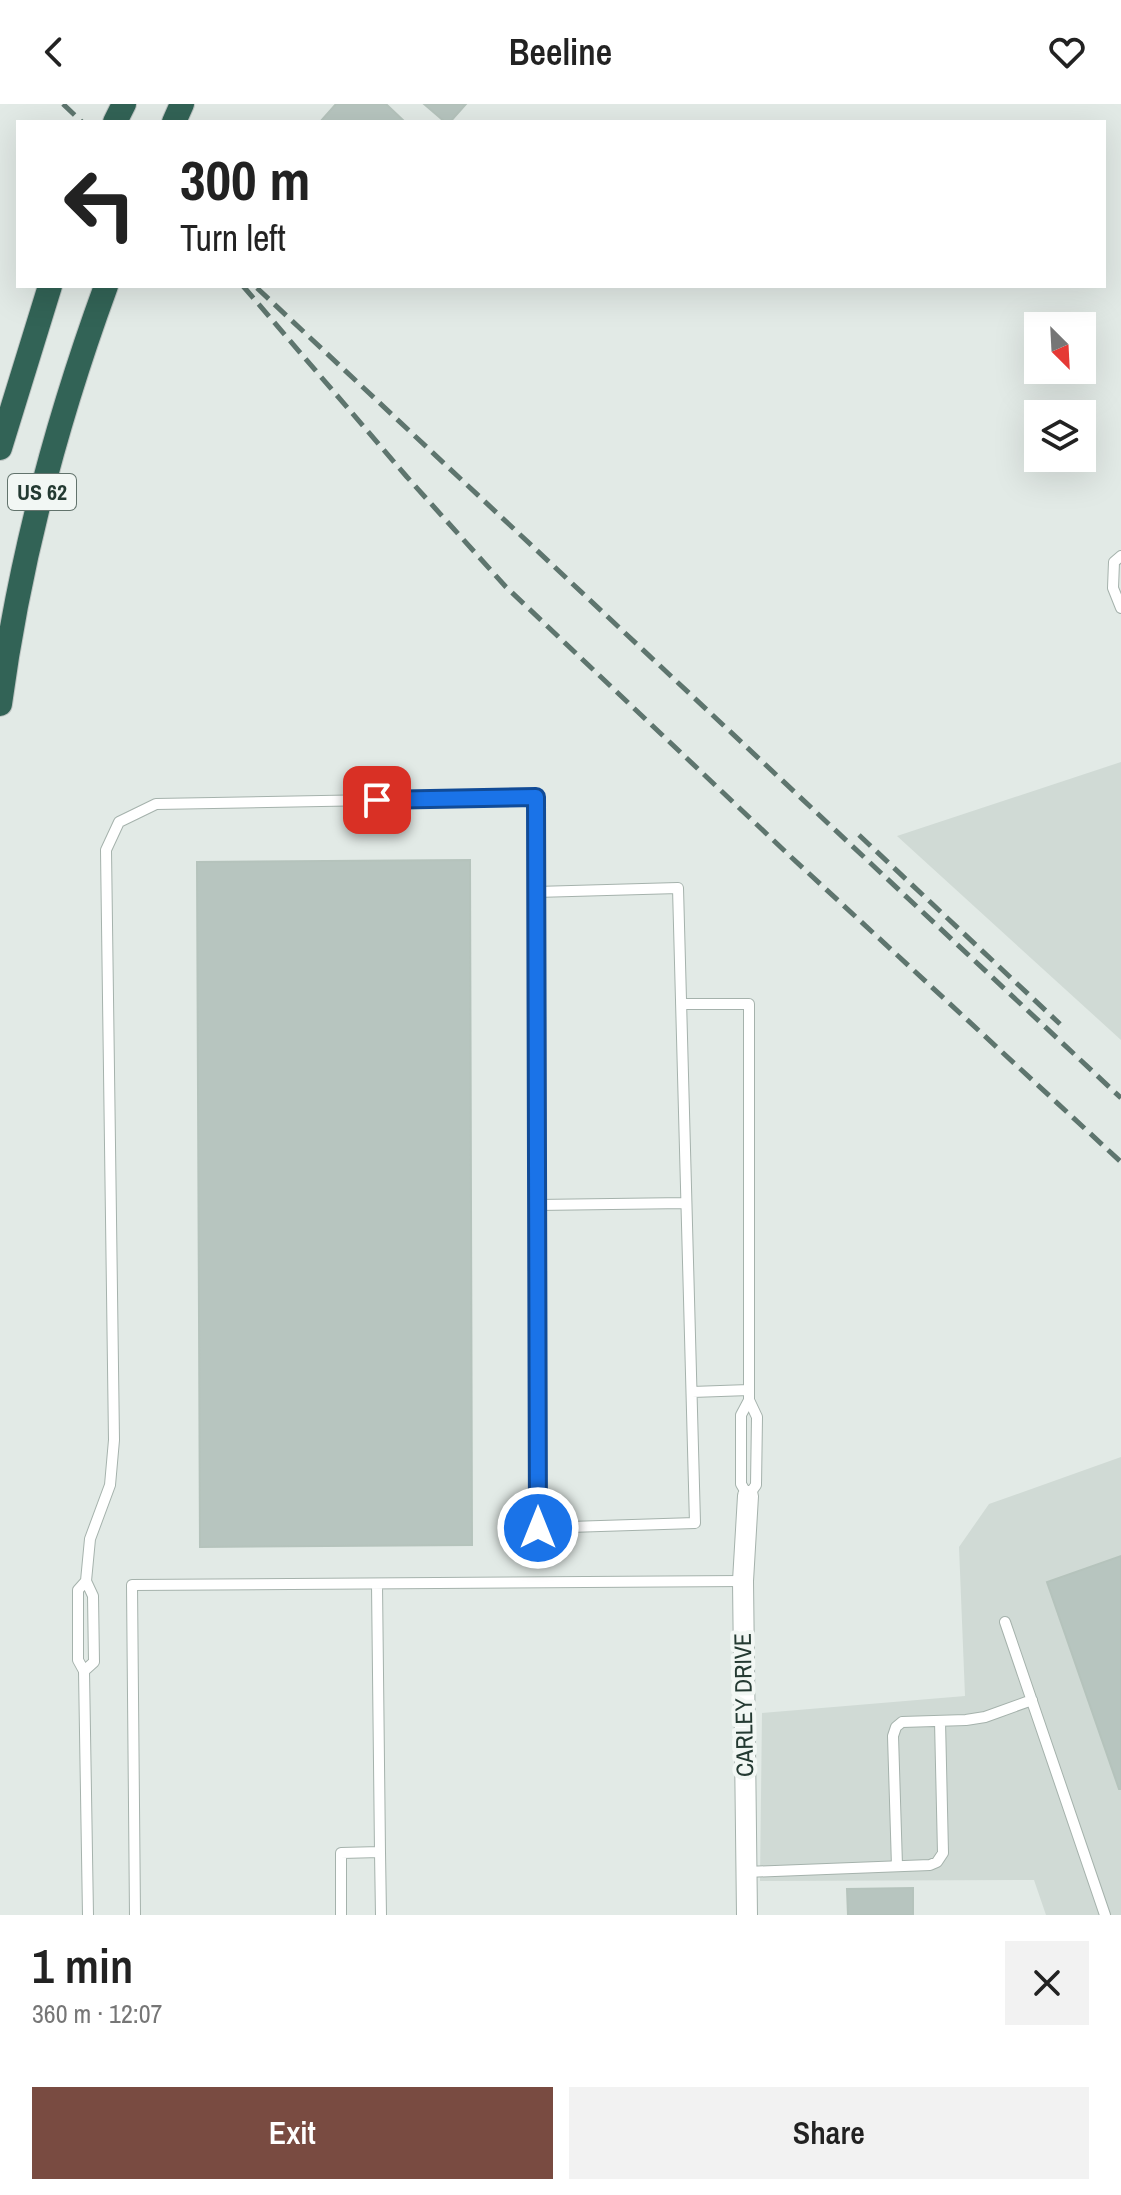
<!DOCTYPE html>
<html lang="en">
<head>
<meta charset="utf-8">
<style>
	body { margin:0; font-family:"Archivo Narrow",sans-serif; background:#f2f2f2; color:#222; height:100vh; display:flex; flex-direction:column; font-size:30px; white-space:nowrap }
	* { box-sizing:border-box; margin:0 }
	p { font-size:26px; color:#767676 }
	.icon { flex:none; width:44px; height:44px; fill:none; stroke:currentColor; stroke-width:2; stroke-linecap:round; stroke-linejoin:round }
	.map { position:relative; height:1811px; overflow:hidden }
	.panel { display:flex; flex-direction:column; background:#fff; flex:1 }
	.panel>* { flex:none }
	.banner { position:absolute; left:16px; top:16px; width:1090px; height:168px; border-radius:0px; box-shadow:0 8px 32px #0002; background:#fff; color:#222; overflow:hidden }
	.needle { width:52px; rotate:156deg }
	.fabs { position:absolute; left:1024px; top:208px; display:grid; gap:16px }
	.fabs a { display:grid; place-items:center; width:72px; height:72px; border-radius:0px; background:#fff; box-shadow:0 8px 32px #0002; font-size:40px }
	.pin { position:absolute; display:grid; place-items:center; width:68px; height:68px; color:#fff; margin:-34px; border-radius:16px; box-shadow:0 4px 12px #0006 }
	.me { position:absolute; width:88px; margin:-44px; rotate:0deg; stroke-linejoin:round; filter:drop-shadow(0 0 6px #0008) }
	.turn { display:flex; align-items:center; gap:28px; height:168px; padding:0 32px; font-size:36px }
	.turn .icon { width:104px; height:104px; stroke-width:2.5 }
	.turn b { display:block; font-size:56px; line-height:68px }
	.round { display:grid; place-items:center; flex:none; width:84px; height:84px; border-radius:0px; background:#f2f2f2 }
	.headline { display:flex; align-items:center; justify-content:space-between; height:136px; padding:0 32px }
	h1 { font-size:48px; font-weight:600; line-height:60px }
	.primary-button { display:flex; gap:16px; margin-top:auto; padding:16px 32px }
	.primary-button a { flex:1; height:92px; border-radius:0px; background:#794b41; color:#fff; font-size:32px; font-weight:600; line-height:92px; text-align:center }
	.primary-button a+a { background:#f2f2f2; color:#222 }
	header { display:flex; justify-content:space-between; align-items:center; height:104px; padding:0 32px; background:#fff; font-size:36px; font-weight:600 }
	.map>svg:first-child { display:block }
</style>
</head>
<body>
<header><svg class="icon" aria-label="back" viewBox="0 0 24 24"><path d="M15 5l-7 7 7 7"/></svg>Beeline<svg class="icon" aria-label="heart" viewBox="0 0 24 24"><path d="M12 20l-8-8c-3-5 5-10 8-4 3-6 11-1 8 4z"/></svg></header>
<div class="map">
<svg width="1121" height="1811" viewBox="0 0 1121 1811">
	<rect width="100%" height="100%" fill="#e2eae6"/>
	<path fill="#d0dad5" d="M 1121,658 L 1121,936 L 897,732 Z
		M 1121,1353 L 1121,1811 L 1046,1811 L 1034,1776 L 760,1777 L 762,1609 L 965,1592 L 959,1443 L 989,1400 Z"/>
	<path fill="#b7c5bf" stroke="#b5c3bc" stroke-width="2" d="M 336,0 L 386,0 L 405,18 L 320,18 Z
		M 424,0 L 466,0 L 450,18 L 445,18 Z
		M 470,756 L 472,1441 L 200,1443 L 197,758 Z
		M 1121,1452 L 1121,1685 L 1119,1685 L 1047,1478 Z
		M 913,1784 L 913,1811 L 848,1811 L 847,1785 Z"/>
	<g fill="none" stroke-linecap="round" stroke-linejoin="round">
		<defs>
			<path id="lane" d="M 1121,452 L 1114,458 L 1113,484 L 1121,504
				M 681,900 L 749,900 L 749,1296
				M 537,1101 L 686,1099
				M 692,1288 L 749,1286
				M 749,1296 L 757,1313 L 756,1381 L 748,1392 L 741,1380 L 741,1311 Z
				M 86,1477 L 78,1486 L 78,1556 L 84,1567 L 88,1811
				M 1005,1518 L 1105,1811
				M 84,1567 L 94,1558 L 93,1492 L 86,1477 L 90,1435 L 110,1381 L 114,1336 L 106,746 L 119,718 L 156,700 L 536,693 C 536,937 537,1180 538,1424 L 695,1419 L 678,784 L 536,788
				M 380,1748 L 381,1811
				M 897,1762 L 893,1632 L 896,1623 L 902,1618 L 966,1616 L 985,1613 L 1032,1596
				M 746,1768 L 930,1761 L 937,1758 L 943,1749 L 940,1617
				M 135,1811 L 132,1481 L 743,1477
				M 341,1811 L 341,1749 L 380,1748 L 377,1480"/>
			<path id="street" d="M 747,1811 L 743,1477 L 748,1392"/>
			<path id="highway" d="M 115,18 L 124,0
				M 174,18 L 182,0
				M 0,344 L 50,182
				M 0,600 C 19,458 57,316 106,182"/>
		</defs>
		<use href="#lane" stroke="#a5b2ac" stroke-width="12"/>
		<use href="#street" stroke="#a5b2ac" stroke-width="22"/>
		<use href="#highway" stroke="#bdc4c2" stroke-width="26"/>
		<use href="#lane" stroke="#fff" stroke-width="10"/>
		<use href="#street" stroke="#fff" stroke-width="20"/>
		<use href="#highway" stroke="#326356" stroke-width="24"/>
		<path stroke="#5e756e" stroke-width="5" stroke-dasharray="16 8" stroke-linecap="butt" d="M 63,0 L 82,18
			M 243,182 L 407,373 L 506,483 L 790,752 L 1121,1058
			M 257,184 L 1121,994
			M 859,731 L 1060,920"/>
	</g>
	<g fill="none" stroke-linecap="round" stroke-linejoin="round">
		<defs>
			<path id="route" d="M 377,696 L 536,693 L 538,1424"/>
		</defs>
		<use href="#route" stroke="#114b97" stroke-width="20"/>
		<use href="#route" stroke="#1a73e8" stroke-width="14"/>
	</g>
	<g text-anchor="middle" stroke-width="8" stroke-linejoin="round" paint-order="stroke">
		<rect fill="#f2f7f4" stroke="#62736c" stroke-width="2" x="8" y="370" width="68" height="36" rx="6"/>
		<g font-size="22" font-weight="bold" fill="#243a32">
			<text x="42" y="396">US 62</text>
		</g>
		<g font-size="24" fill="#243a32" stroke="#f2f7f4">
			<text transform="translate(744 1601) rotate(-91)" y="8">CARLEY DRIVE</text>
		</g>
	</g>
</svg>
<div class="fabs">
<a><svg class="needle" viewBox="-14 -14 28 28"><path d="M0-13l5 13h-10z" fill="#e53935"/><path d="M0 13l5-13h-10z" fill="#767676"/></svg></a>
<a><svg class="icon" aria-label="layers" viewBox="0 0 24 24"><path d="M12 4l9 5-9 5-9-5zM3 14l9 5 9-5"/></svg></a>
</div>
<div class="pin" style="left:377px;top:696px;background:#d93025"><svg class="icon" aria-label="arrive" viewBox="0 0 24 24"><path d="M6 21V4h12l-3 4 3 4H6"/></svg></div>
<svg class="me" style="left:538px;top:1424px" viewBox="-20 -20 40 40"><circle r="17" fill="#1a73e8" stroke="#fff" stroke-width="3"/><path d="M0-11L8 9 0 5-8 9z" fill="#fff"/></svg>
<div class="banner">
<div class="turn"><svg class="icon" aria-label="left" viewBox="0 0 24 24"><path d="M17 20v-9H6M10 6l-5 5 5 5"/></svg><div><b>300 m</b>Turn left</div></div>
</div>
</div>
<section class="panel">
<div class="headline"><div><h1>1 min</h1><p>360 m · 12:07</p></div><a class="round"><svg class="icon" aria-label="close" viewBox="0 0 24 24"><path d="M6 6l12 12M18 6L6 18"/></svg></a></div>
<div class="primary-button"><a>Exit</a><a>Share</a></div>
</section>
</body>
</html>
